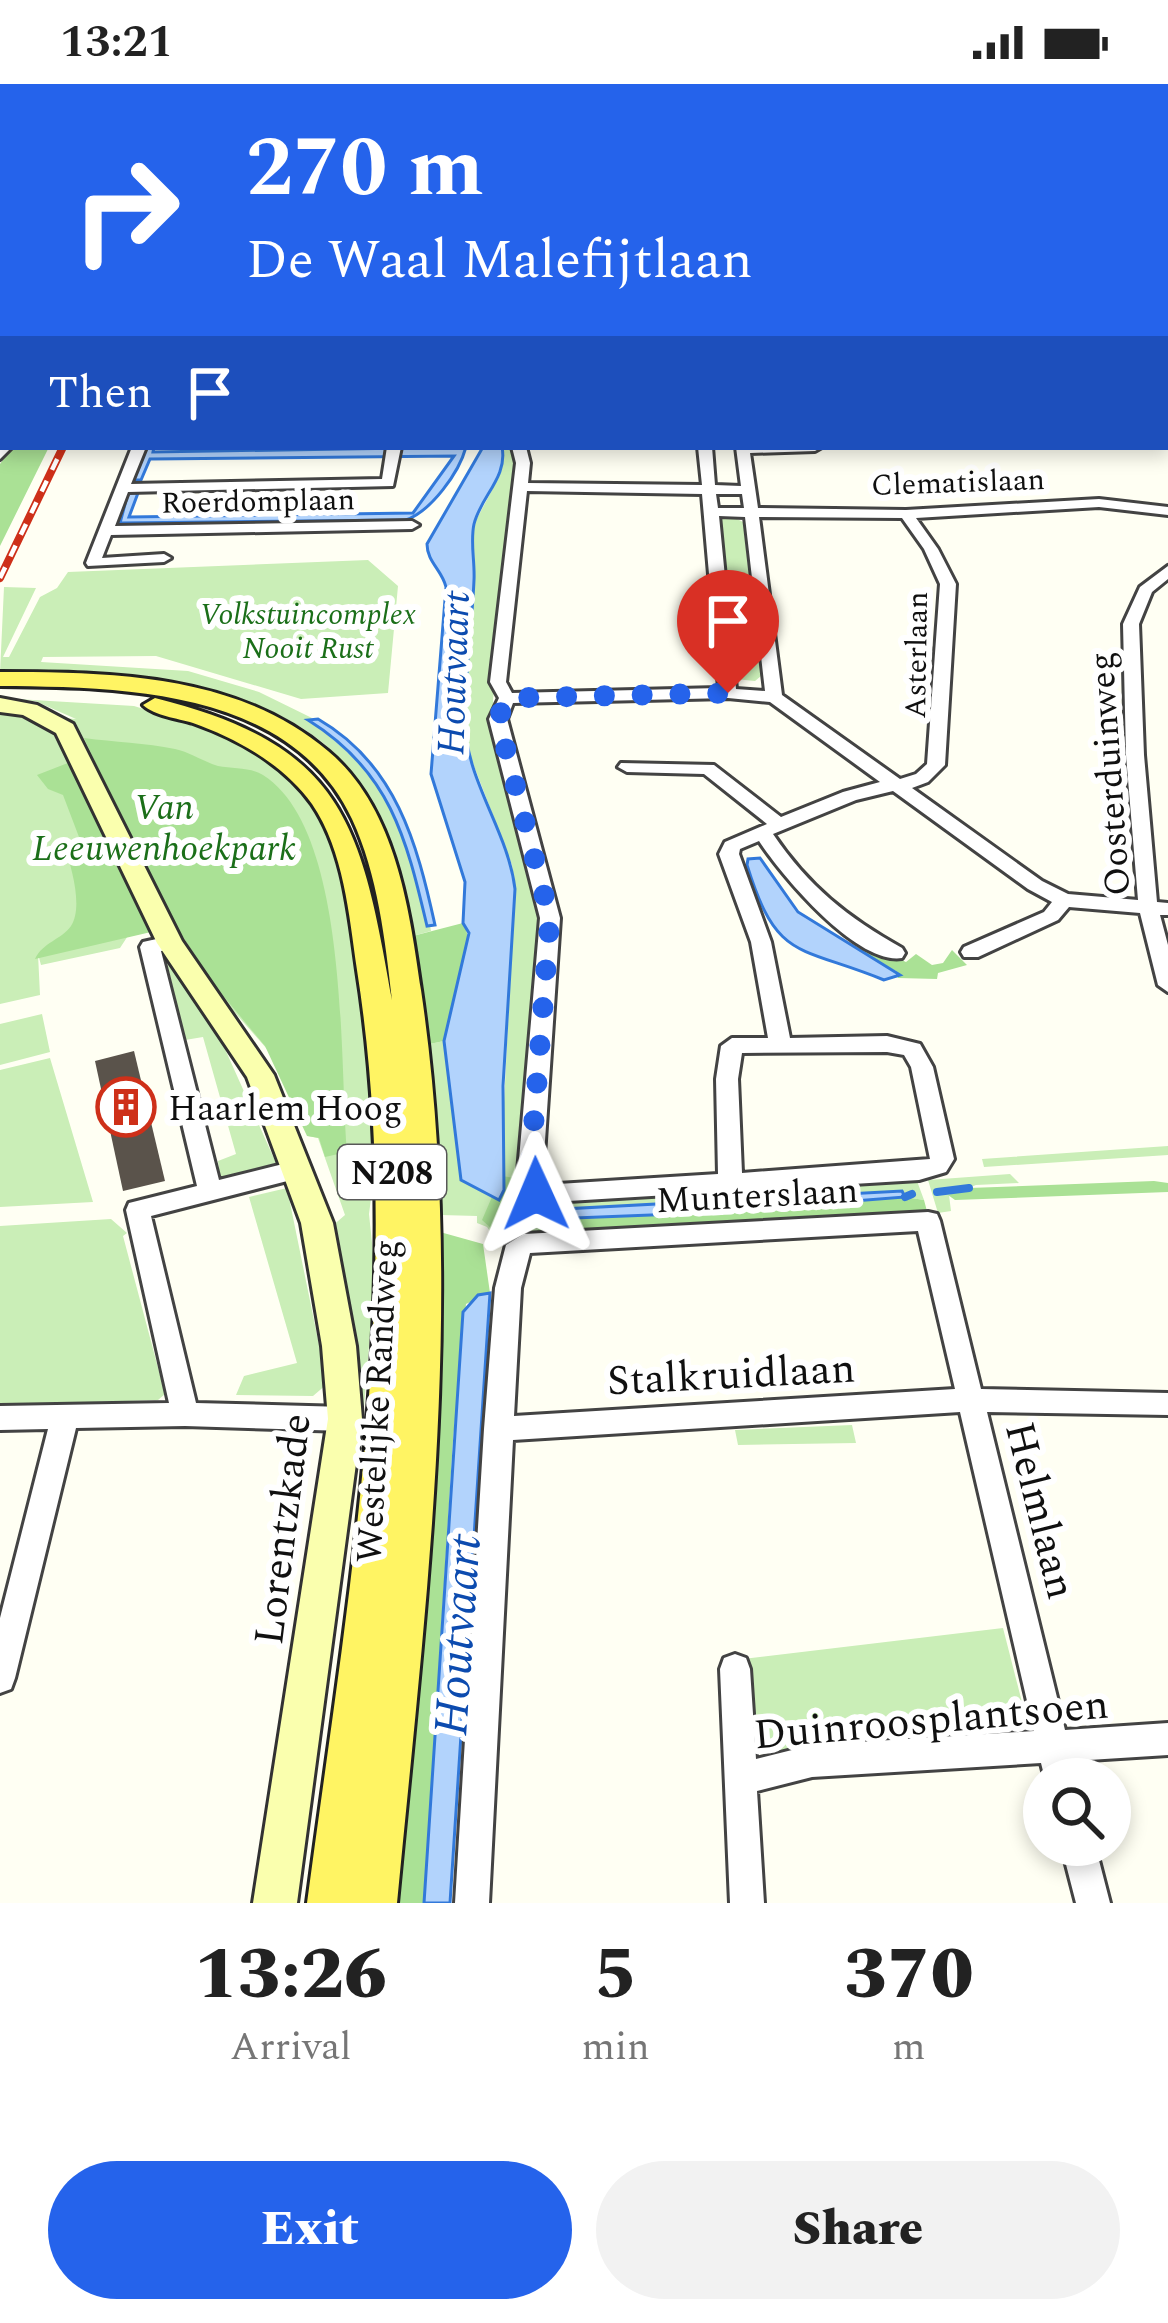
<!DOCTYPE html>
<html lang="en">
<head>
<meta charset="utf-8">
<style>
	body { margin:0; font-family:Spectral,serif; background:#f2f2f2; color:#222; height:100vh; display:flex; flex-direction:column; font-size:45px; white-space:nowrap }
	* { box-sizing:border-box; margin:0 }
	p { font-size:39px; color:#767676 }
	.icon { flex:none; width:66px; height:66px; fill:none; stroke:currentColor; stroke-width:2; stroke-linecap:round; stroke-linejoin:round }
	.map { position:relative; height:1819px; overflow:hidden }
	.side { display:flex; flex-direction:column; background:#fff; flex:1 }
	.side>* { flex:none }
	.guide { position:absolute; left:0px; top:0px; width:1170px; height:366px; box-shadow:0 6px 18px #0003; background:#2563eb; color:#fff; overflow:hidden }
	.tools { position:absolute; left:1023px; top:1674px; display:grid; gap:24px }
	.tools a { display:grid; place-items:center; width:108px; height:108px; border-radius:50%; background:#fff; box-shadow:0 6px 18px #0003; font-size:60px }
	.pin { position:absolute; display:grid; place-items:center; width:102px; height:102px; color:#fff; margin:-123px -51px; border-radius:50% 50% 50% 0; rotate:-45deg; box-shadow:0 0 12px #0007 }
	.pin .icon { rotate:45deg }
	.me { position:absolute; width:132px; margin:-66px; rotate:359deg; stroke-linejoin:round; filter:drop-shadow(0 0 9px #0008) }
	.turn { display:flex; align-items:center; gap:42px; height:252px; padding:0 48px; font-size:54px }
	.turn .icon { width:156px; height:156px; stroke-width:2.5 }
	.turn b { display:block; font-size:84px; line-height:102px }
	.then { display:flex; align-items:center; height:114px; padding:0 48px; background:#0003; gap:24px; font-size:45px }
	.eta { display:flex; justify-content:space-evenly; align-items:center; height:204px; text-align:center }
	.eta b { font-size:72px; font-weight:800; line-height:84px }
	.button { display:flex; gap:24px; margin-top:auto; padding:24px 48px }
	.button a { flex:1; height:138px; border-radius:72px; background:#2563eb; color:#fff; font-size:48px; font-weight:800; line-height:138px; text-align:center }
	.button a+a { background:#f2f2f2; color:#222 }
	.status { display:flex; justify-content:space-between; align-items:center; height:84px; padding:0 60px; background:#fff; direction:ltr }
	.status svg { height:33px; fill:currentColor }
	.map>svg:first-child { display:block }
</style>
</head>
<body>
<div class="status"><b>13:21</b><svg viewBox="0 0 49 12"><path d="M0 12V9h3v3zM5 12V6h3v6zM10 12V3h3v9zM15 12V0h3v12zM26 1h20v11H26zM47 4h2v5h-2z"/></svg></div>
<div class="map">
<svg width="1168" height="1819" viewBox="0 0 1168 1819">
	<rect width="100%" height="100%" fill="#fffff3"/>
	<path fill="#caeeb7" d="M 502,363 L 515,363 L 518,383 L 493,616 L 496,642 L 548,819 L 537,1115 L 548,1119 L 917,1097 L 924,1116 L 905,1113 L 902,1107 L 546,1126 L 549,1135 L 535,1148 L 522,1146 L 500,1161 L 487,1143 L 477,1139 L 477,1132 L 441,1131 L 440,1072 L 425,961 L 444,957 L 461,1095 L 499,1116 L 515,805 L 512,781 L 469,669 L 465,633 L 475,487 L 473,442 L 500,391 Z
		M 731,432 L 743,438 L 761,592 L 755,597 L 735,595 L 720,435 Z
		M 368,476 L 398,502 L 388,609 L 301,615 L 156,572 L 43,573 L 41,578 L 188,587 L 259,608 L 312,634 L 309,637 C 385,690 417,756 431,847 L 409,853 C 398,804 391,756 367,712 C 303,592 116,589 0,589 L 4,503 L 36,504 L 3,573 L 9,573 L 40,513 L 57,504 L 68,488 Z
		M 0,614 L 134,622 L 240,655 L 303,701 L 343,768 L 381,1037 L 369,1130 L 375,1188 L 363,1335 L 331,1143 L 345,1131 L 318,1054 L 308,1052 L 282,982 L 215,906 L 174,833 L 135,841 L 120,864 L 41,881 L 38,870 L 40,911 L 0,920 L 0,629 L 76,635 L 35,617 Z
		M 165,870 L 225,965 L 276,1079 L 220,1094 L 218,1077 L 236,1070 L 203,953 L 185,956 Z
		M 42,930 L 50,968 L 0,981 L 0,940 Z
		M 50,974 L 93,1118 L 0,1123 L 0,986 Z
		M 1168,1062 L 1168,1071 L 984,1083 L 982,1075 Z
		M 1010,1090 L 1019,1099 L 976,1101 L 949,1111 L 951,1127 L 938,1129 L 928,1096 Z
		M 287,1104 L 327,1300 L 313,1312 L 236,1311 L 244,1292 L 297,1279 L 249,1113 Z
		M 111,1135 L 127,1149 L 123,1152 L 165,1310 L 158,1316 L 0,1321 L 0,1142 Z
		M 852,1341 L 856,1359 L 738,1361 L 735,1346 Z
		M 1003,1544 L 1025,1630 L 1018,1639 L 770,1669 L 757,1663 L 743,1575 Z"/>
	<path fill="#aae195" d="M 12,363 L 49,363 L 0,462 L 0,380 Z
		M 84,654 C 114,658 146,659 175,665 C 190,668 204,678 218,682 C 233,685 250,683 263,691 C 350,746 339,977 347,1068 L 325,1073 L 319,1054 L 307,1052 L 265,962 L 215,902 L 162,821 Z
		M 73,677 L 104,755 L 151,848 L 35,875 C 43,858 61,856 71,842 C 83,824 72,784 65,765 L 76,761 L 79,753 L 63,711 L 48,705 L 37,691 Z
		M 463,839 C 480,868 453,926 444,957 L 425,961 L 409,853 Z
		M 866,860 L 906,878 L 916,870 L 932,881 L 943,879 L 952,866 L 967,881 L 938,889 L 937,895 L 898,894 L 896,887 L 856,867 Z
		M 501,1092 L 516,1094 L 526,1129 L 493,1146 L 482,1136 Z
		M 1154,1097 L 1168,1099 L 1168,1108 L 955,1116 L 948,1111 L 969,1104 Z
		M 905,1113 L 924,1116 L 928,1131 L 835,1140 L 535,1148 L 549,1135 L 702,1129 Z
		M 440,1148 L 483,1160 L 490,1209 L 466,1220 L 453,1356 L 424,1819 L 392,1819 Z"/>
	<path fill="#b2d3fc" stroke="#3279da" stroke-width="3" d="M 146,363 L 154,363 L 153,368 L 466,363 C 459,389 431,427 406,436 L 120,439 L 128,409 L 138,409 L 129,433 L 413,429 L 454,372 L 150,375 L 141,396 L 133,396 Z
		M 483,363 L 502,363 C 508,393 481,412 474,440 C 470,458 475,477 474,496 C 472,542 465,589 465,636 C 465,696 508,746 515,805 L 503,1002 L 504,1106 L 499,1116 L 461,1096 L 444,957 L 469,849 L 463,839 L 465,798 L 431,690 L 446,503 C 442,486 427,478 427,460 Z
		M 318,635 C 396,680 417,759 435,841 L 427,842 C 406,753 390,687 308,636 Z
		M 760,774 L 798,828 L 900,891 L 884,896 C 798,861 777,878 747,781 L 748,775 Z
		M 902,1107 L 905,1113 L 702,1129 L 549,1135 L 545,1126 Z
		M 490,1209 L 450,1819 L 424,1819 L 463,1228 L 478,1211 Z"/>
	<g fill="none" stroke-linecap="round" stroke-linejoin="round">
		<path stroke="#3279da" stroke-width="8" d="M 937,1108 L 969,1104
			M 905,1113 L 912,1110"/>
	</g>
	<path fill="#5a534b" d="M 134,967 L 165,1097 L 123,1107 L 95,977 Z"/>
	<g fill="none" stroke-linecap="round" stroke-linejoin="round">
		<defs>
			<path id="street" d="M 810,0 L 818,0 L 819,3 L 811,3 Z
				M 1167,10 L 1168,10 L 1168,14 L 1167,14 Z
				M 1167,36 L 1168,37 L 1168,43 L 1167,42 Z
				M 3,131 L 3,137 L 0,138 L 0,132 Z
				M 0,172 L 3,172 L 3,178 L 0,178 Z
				M 0,200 L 3,200 L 0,208 Z
				M 1167,214 L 1168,214 L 1168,220 L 1167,220 Z
				M 1167,239 L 1168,239 L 1168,245 L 1167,245 Z
				M 0,310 L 3,310 L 3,318 L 0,318 Z
				M 3,360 L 3,363 L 12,363 L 0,375 L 0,361 Z
				M 132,363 L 146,363 L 131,400 L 382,395 L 387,363 L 401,363 L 393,402 L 128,408 L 115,442 L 412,437 L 419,441 L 412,445 L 111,451 L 102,474 L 164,470 L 171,474 L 164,478 L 88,482 L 86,479 Z
				M 512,363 L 526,363 L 530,379 L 528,399 L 702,401 L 698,363 L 712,363 L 715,401 L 741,402 L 736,363 L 822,363 L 815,367 L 750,369 L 758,424 L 906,426 L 1099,415 L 1168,423 L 1168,431 L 1099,423 L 916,434 L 938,465 L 956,500 L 945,681 L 928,698 L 912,704 L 1042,797 L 1068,810 L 1138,816 L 1126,671 L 1123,540 L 1140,503 L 1168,482 L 1168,495 L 1152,508 L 1139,540 L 1144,671 L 1157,818 L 1168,819 L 1168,831 L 1160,831 L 1168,861 L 1168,908 L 1158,901 L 1140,829 L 1069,823 L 1058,836 L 978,873 L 964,873 L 961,868 L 964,863 L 1044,828 L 1052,818 L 1028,805 L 893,707 L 856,716 L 773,750 C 808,802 848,834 902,864 L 905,869 L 902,874 C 857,881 782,792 759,757 L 740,765 L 739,770 L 771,858 L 790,954 L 887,952 L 920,960 L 933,983 L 954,1075 L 946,1088 L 919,1096 L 535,1119 L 527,1116 L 517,1099 L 540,834 L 489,635 L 499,614 L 490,598 L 516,379 ZM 527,407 L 702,410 L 719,604 L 512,609 L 506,598 ZM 716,410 L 742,410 L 744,424 L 718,424 ZM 719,432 L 745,433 L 765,607 L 736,605 ZM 759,433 L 902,434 L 924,465 L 940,500 L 927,680 L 916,690 L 900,695 L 782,611 ZM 728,614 L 770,618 L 880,698 L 843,708 L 781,733 L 714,681 L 621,679 L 618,683 L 627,688 L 704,690 L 767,740 L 725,758 L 719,770 L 751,858 L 768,954 L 732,954 L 721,962 L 716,995 L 718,1090 L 542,1101 L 560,834 L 507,635 L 513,619 ZM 887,968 L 904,971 L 911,983 L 930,1075 L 742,1089 L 738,995 L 742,969 Z
				M 170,852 L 180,859 L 177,864 L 161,867 L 219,1096 L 299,1076 L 307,1079 L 311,1085 L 307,1091 L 299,1094 L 151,1132 L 196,1319 L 345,1323 L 355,1327 L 359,1335 L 355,1343 L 345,1347 L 185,1342 L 76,1344 L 15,1594 L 11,1605 L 0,1609 L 0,1534 L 48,1345 L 0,1346 L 0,1322 L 169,1319 L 126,1126 L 129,1119 L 197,1102 L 140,863 L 143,858 Z
				M 928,1128 L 937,1130 L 940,1137 L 981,1305 L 1168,1309 L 1168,1331 L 987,1328 L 1065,1646 L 1168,1639 L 1168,1671 L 1073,1677 L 1077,1695 L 1045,1695 L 1041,1679 L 812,1693 L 757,1707 L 764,1819 L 730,1819 L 720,1585 L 724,1574 L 735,1570 L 746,1574 L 750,1585 L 756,1675 L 812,1661 L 1034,1647 L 960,1328 L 513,1356 L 489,1819 L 455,1819 L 484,1345 L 495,1204 L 506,1161 L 524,1150 ZM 918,1147 L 955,1305 L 514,1332 L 521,1204 L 530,1169 Z
				M 1061,1761 L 1095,1761 L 1110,1819 L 1076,1819 Z"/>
			<path id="secondary" d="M 3,247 L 3,258 L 0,259 L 0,248 Z
				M 1167,347 L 1168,347 L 1168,358 L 1167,358 Z
				M 0,614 L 37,621 L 73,640 L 182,857 L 274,991 L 333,1139 L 356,1262 L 362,1335 L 297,1819 L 253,1819 L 328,1335 L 322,1262 L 301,1139 L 247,993 L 157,859 L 56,649 L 23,631 L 0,628 Z"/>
			<path id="primary" d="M 1168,160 L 1168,169 L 1167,169 L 1167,160 Z
				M 0,218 L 3,218 L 3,228 L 0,228 Z
				M 0,588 C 112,588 238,590 328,667 C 396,724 409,824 421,906 C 466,1211 426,1515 397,1819 L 307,1819 C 348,1510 406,1197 357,886 C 349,831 344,767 312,720 C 284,681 238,655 193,639 C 177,634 155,632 143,621 L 155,614 C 345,661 361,740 392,916 C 385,856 378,791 352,735 C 291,605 123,603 0,602 Z"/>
		</defs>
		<use href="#street" stroke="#434343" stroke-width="6"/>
		<use href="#secondary" stroke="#323232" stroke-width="6"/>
		<use href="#primary" stroke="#212121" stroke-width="6"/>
		<use href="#street" fill="#fff" fill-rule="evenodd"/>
		<use href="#secondary" fill="#faffae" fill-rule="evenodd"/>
		<use href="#primary" fill="#fff463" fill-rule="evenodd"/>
		<defs>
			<path id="rail" d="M 0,494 L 63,363"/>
		</defs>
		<use href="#rail" stroke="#ce3019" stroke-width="8"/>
		<use href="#rail" stroke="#fff" stroke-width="4.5" stroke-dasharray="12" stroke-linecap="butt"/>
	</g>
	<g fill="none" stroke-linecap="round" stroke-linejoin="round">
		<path stroke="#2563eb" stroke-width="21" stroke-dasharray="0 37.8" d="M 536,1110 L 529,1099 L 550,834 L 498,635 L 507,614 L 728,609"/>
	</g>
	<defs>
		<symbol id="building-ring" viewBox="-11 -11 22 22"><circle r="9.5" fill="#fff" stroke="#ce3019" stroke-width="1.5"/><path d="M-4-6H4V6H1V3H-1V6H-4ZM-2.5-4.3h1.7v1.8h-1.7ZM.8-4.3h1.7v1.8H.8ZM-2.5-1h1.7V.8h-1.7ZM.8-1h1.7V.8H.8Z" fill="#ce3019"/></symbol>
	</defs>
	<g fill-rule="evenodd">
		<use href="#building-ring" x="93" y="990" width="66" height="66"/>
	</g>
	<g text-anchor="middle" stroke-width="12" stroke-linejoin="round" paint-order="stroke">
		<g font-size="30" fill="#101010" stroke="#fff">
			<text transform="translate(958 398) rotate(-2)" y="10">Clematislaan</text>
			<text transform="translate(258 417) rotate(-1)" y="10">Roerdomplaan</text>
			<text transform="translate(916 571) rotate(-89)" y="10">Asterlaan</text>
		</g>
		<g font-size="30" font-style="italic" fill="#1b6f19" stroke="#fff">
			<text x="308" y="540">Volkstuincomplex<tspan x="308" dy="34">Nooit Rust</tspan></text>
		</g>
		<rect fill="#fff" stroke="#585858" stroke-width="3" x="338" y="1061" width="108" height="54" rx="9"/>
		<g font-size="33" font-weight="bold" fill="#101010">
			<text x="392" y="1100">N208</text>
		</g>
		<g font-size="36" fill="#101010" stroke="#fff">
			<text transform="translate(1108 690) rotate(-94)" y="13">Oosterduinweg</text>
			<text transform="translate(757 1110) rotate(-3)" y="13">Munterslaan</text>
			<text transform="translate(376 1317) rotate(-87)" y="13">Westelijke Randweg</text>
		</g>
		<g font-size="36" font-style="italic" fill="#1b6f19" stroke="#fff">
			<text x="164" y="735">Van<tspan x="164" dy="41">Leeuwenhoekpark</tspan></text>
		</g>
		<g font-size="36" fill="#101010" stroke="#fff" text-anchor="start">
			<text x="168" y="1036">Haarlem Hoog</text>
		</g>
		<g font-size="39" font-style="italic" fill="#0c4baf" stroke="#fff">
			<text transform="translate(452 589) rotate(-88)" y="14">Houtvaart</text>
		</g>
		<g font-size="42" fill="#101010" stroke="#fff">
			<text transform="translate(731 1289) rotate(-3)" y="15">Stalkruidlaan</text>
			<text transform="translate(1042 1426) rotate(76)" y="15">Helmlaan</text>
			<text transform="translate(281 1445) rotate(-83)" y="15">Lorentzkade</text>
			<text transform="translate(931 1634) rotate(-5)" y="15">Duinroosplantsoen</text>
		</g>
		<g font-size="48" font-style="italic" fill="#0c4baf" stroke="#fff">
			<text transform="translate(456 1551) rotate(-86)" y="17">Houtvaart</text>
		</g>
	</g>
</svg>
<div class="tools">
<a><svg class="icon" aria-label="search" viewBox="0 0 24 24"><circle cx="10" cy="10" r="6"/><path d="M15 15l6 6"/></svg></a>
</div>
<div class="pin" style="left:728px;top:609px;background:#d93025"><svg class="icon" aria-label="arrive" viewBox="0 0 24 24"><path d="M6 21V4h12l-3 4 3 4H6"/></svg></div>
<svg class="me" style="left:536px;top:1110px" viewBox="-20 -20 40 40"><path d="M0-17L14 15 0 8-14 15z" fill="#2563eb" stroke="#fff" stroke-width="4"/></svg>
<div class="guide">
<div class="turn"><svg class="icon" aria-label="right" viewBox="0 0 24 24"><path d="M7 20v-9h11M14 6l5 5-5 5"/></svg><div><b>270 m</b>De Waal Malefijtlaan</div></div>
<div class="then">Then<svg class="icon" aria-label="arrive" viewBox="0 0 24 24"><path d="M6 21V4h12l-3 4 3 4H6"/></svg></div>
</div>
</div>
<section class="side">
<div class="eta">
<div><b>13:26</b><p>Arrival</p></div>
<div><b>5</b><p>min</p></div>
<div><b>370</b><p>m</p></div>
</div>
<div class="button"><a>Exit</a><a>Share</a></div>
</section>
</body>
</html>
